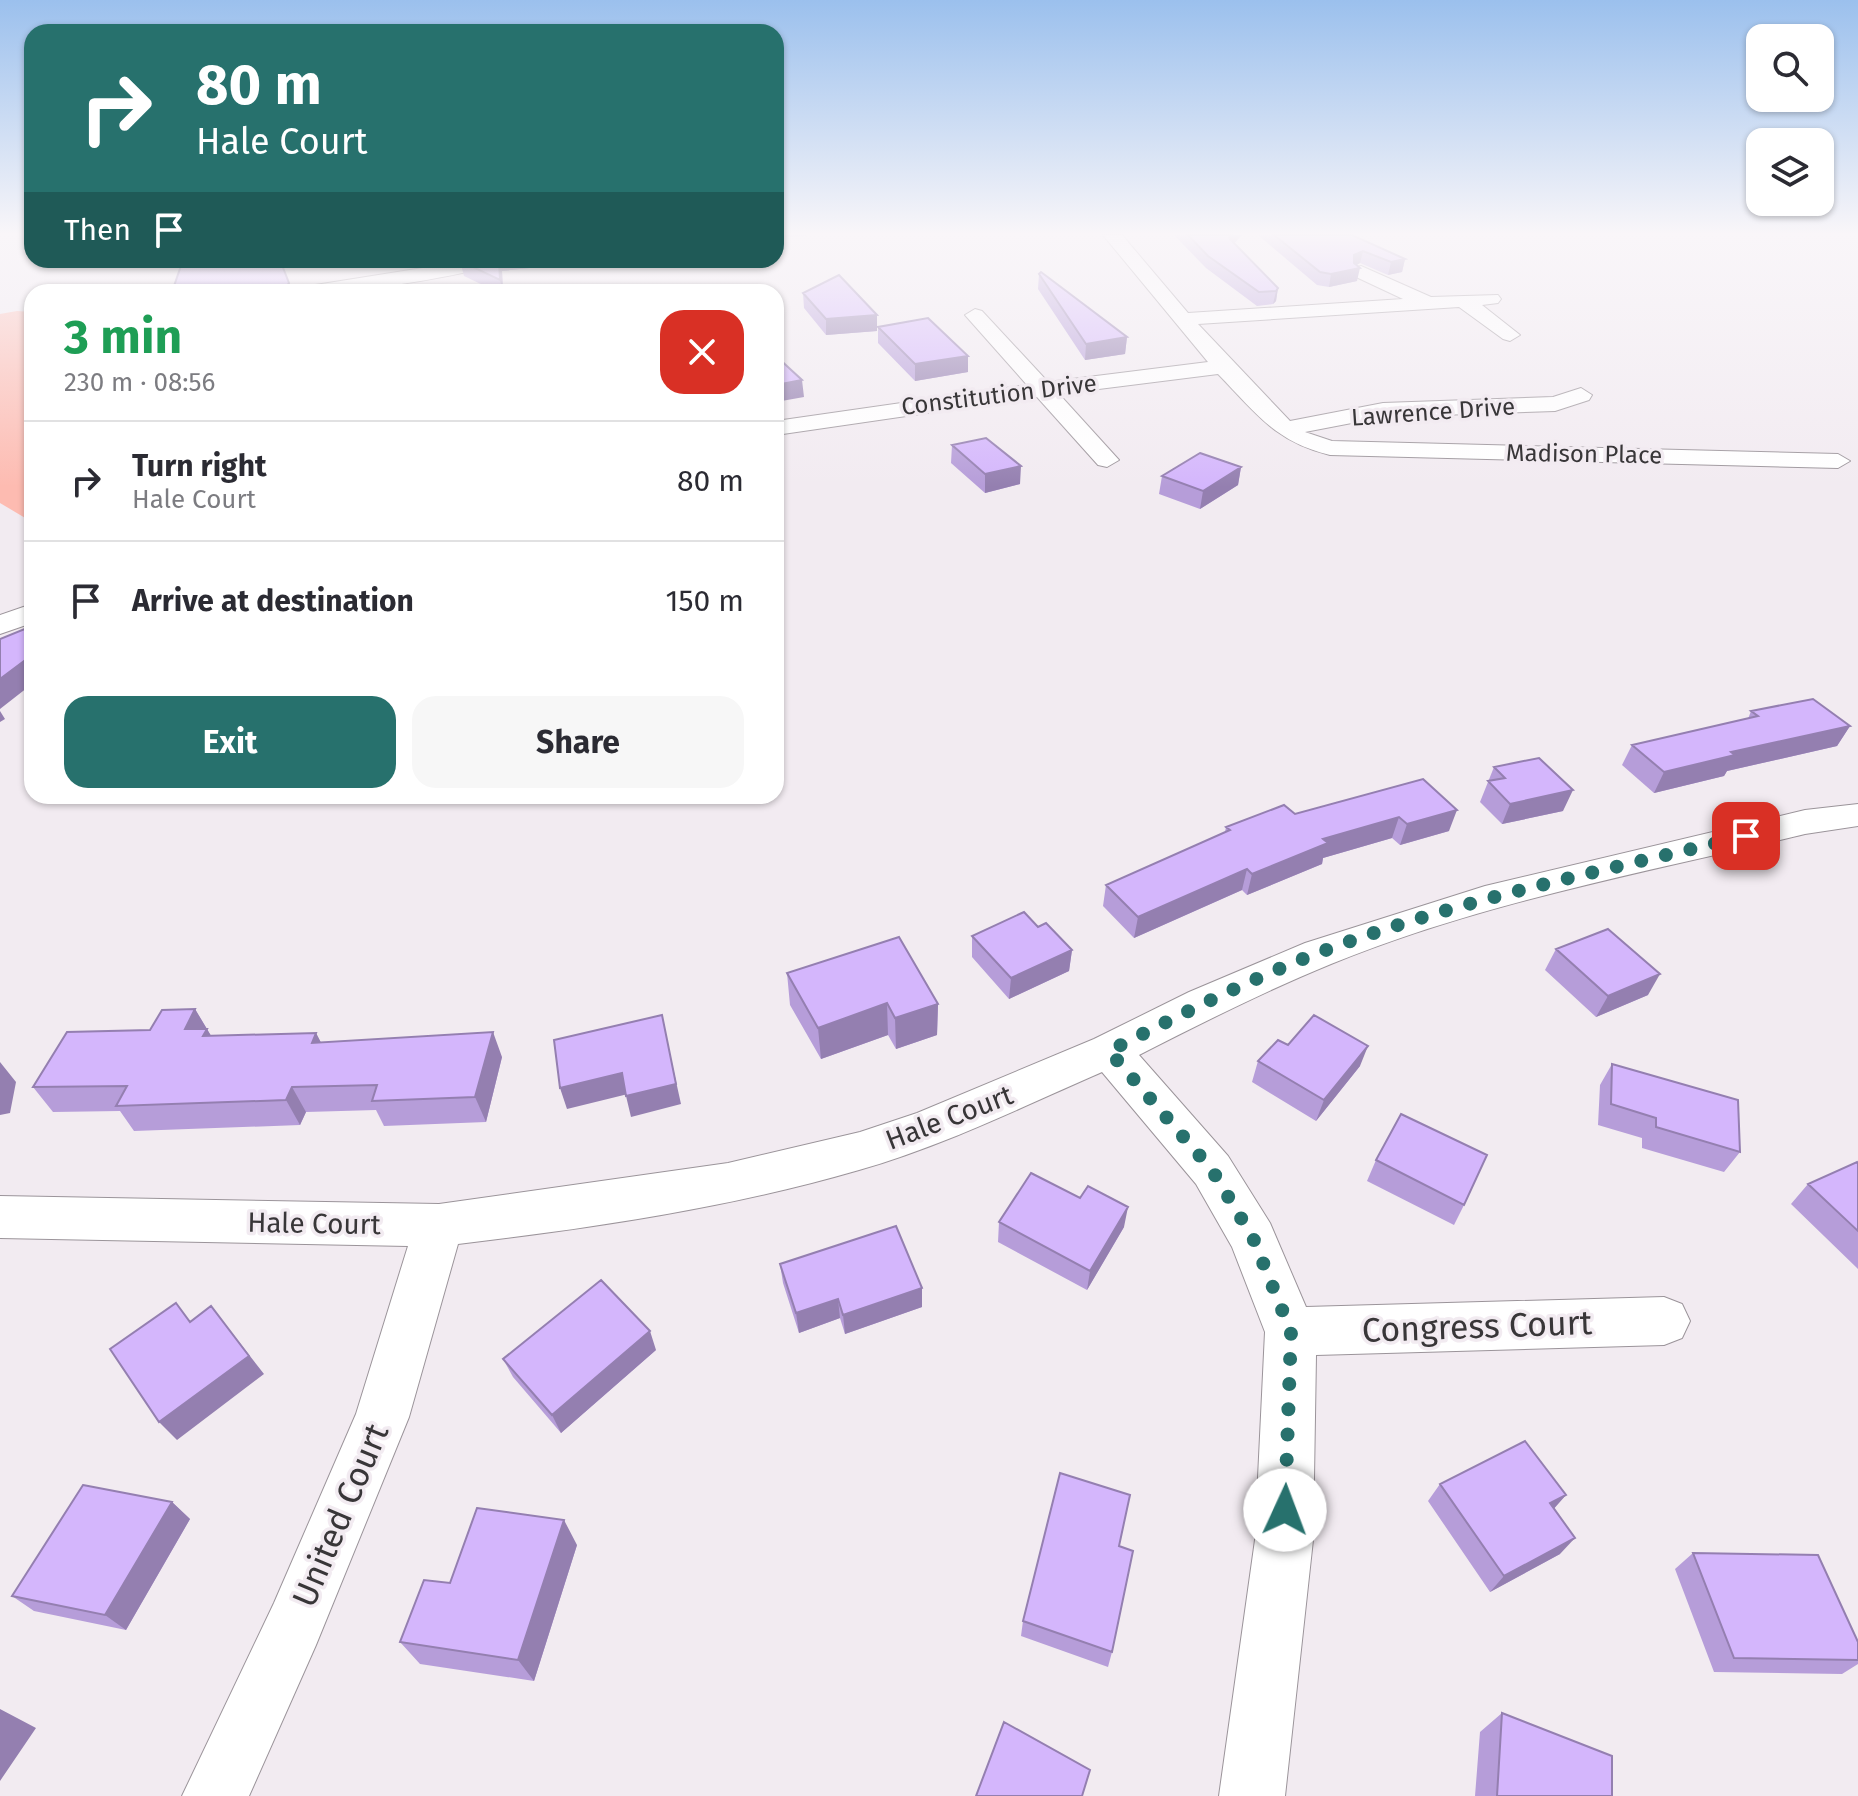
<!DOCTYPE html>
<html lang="en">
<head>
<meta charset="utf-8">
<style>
	body { margin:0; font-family:"Fira Sans",sans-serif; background:#f7f7f7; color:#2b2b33; height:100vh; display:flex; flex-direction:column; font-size:30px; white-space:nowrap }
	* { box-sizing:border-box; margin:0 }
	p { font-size:26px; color:#7c7c81 }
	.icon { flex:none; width:44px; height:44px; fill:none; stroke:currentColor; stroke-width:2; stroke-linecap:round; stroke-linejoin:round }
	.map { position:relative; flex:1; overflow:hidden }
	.side { position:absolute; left:24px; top:284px; width:760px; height:520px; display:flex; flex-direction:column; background:#fff; border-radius:24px; box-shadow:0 2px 6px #0004 }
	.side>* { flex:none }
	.guide { position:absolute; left:24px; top:24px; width:760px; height:244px; border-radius:24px; box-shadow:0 2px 6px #0004; background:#27716d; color:#fff; overflow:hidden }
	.tools { position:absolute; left:1746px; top:24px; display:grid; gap:16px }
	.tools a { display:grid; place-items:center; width:88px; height:88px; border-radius:16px; background:#fff; box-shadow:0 2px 6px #0004; font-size:40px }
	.pin { position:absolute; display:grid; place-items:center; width:68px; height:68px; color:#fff; margin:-34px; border-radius:16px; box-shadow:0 4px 12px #0006 }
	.me { position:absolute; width:88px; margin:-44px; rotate:2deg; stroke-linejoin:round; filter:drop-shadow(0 0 6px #0008) }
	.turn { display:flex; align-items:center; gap:28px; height:168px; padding:0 40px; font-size:36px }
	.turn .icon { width:104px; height:104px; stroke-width:2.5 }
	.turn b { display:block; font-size:56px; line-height:68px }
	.then { display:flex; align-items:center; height:76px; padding:0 40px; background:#0003; gap:16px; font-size:30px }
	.round { display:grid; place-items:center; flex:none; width:84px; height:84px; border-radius:24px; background:#f7f7f7 }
	.overview { display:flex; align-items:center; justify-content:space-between; height:136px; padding:0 40px }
	h1 { font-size:48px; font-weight:700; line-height:60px; color:#1e9e55 }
	.action { display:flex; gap:16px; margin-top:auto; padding:16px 40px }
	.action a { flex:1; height:92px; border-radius:24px; background:#27716d; color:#fff; font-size:32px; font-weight:700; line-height:92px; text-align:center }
	.action a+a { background:#f7f7f7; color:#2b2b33 }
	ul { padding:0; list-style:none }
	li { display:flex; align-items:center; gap:24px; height:120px; padding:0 40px; border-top:2px solid #e1e1e2 }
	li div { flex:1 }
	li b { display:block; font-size:30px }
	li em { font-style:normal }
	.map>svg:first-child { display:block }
</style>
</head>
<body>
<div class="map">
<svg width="1858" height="1796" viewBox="0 0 1858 1796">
	<rect width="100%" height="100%" fill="#f2ebf1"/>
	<path fill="#fdbbb1" d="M 17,311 L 32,312 L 32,522 L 0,503 L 0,314 Z"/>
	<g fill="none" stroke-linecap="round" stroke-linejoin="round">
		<defs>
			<path id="minor" d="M 1103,235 L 1122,235 L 1188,313 L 1403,299 L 1354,276 L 1354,268 L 1361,266 L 1431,297 L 1498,295 L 1501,299 L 1498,303 L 1482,305 L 1520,335 L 1510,341 L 1503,339 L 1459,307 L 1198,324 L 1290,421 L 1383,403 L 1553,397 L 1581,388 L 1592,395 L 1589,400 L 1555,411 L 1383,417 L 1305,432 L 1332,441 L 1838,454 L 1850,461 L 1838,468 L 1330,455 C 1274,441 1256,413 1218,374 L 1059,394 L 1119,460 L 1107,467 L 1098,465 L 1037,397 L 776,435 L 776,421 L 1027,385 L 965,315 L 975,309 L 982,311 L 1048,382 L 1208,362 Z
				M 473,260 L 505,260 L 502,264 C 436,280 368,292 299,292 L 309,286 Z
				M 32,604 L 32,623 L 0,634 L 0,615 Z
				M 1858,804 L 1858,826 L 1805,834 C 1647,872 1482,902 1331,964 C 1265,991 1202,1023 1139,1055 L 1228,1156 L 1270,1223 L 1306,1307 L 1664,1297 L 1682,1304 L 1690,1321 L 1682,1338 L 1664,1345 L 1316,1355 L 1313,1540 L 1285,1796 L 1219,1796 L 1255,1540 L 1265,1332 L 1232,1247 L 1196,1184 L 1102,1072 C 1022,1107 943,1146 859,1170 C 729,1208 592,1228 458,1244 L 409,1417 L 316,1645 L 249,1796 L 182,1796 L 274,1603 L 356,1414 L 408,1246 L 0,1238 L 0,1196 L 439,1204 L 728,1163 L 860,1132 L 917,1113 L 1094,1039 L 1189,992 L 1305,943 L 1485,886 L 1805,810 Z"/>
		</defs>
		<use href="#minor" stroke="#9b949a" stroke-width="2"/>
		<use href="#minor" fill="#fff" fill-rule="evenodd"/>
	</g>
	<path fill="#b69dd9" d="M 776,235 L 816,235 L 776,238 Z
		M 1174,235 L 1242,235 L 1234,243 L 1278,288 L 1276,301 L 1273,304 L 1257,306 L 1206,268 Z
		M 1258,235 L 1352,235 L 1405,259 L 1402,272 L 1388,275 L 1360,263 L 1356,265 L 1357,281 L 1329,287 L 1317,285 Z
		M 460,261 L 577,263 L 502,271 L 503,287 L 487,287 L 464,276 Z
		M 1039,274 L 1127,337 L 1125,354 L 1085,360 L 1038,289 Z
		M 289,283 L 292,292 L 174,292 L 173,289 Z
		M 803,293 L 877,315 L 877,331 L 826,335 L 804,308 Z
		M 878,327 L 968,372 L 915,381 L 878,343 Z
		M 952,445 L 1020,484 L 985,493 L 951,463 Z
		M 1241,467 L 1238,485 L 1200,509 L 1159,494 L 1162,476 Z
		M 1751,711 L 1850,726 L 1837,746 L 1727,771 L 1724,776 L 1654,793 L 1622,765 L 1632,745 L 1748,719 Z
		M 1494,767 L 1563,811 L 1502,824 L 1480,802 Z
		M 1423,779 L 1449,831 L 1400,845 L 1392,838 L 1323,858 L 1322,864 L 1247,895 L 1242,890 L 1134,938 L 1103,906 L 1106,885 L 1225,832 L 1226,827 L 1295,814 Z
		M 1038,927 L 1072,950 L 1069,971 L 1009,999 L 972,957 L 972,936 Z
		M 1556,949 L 1648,995 L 1596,1017 L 1545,970 Z
		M 787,973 L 938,1004 L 937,1035 L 896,1049 L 888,1035 L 821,1059 L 790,1005 Z
		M 195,1009 L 211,1036 L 316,1033 L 321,1043 L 502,1057 L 486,1122 L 384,1126 L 376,1110 L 306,1112 L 300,1125 L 134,1131 L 120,1111 L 53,1112 L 33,1087 Z
		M 1288,1045 L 1360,1066 L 1316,1121 L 1252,1082 L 1258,1061 Z
		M 1612,1064 L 1740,1152 L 1724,1172 L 1642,1148 L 1642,1138 L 1598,1125 L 1600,1085 Z
		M 1376,1160 L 1464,1205 L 1454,1225 L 1367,1181 Z
		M 1858,1164 L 1858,1269 L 1791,1204 L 1808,1184 Z
		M 999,1222 L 1124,1227 L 1087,1290 L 998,1242 Z
		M 780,1264 L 922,1307 L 845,1334 L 840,1318 L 799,1333 L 783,1283 Z
		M 656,1350 L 561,1433 L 513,1377 L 503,1359 Z
		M 1440,1484 L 1566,1495 L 1554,1508 L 1560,1554 L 1490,1592 L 1428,1501 Z
		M 172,1502 L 190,1519 L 126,1630 L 34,1611 L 12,1596 Z
		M 577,1545 L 534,1681 L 420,1664 L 400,1642 L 450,1583 Z
		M 1119,1546 L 1112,1652 L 1108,1667 L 1021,1636 L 1023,1621 Z
		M 1693,1553 L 1858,1642 L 1858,1664 L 1842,1674 L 1714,1672 L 1675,1569 Z
		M 1502,1713 L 1612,1796 L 1475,1796 L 1480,1732 Z"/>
	<path fill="#947fb0" d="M 1232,235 L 1242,235 L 1227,251 L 1229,238 Z
		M 1363,251 L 1360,263 L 1351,268 L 1354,255 Z
		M 1405,259 L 1402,272 L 1388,275 L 1391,262 Z
		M 436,260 L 454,260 L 437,263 Z
		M 499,260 L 585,260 L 577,263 L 502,271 L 503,292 L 500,280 Z
		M 1360,268 L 1357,281 L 1329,287 L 1331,274 Z
		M 289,283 L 292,292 L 282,292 Z
		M 1278,288 L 1276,301 L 1273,304 L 1276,291 Z
		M 877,315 L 877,331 L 826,335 L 826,319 Z
		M 1127,337 L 1125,354 L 1085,360 L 1086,344 Z
		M 968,356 L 968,372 L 915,381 L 915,364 Z
		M 802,380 L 804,397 L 776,402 L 776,385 Z
		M 1021,466 L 1020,484 L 985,493 L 985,474 Z
		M 1241,467 L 1238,485 L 1200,509 L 1203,491 Z
		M 32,655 L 32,684 L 0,709 L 0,679 Z
		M 0,711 L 5,719 L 0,722 Z
		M 1850,726 L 1837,746 L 1727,771 L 1724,776 L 1654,793 L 1664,772 L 1731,752 Z
		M 1573,790 L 1563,811 L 1502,824 L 1510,804 Z
		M 1457,810 L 1449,831 L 1400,845 L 1407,824 Z
		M 1399,817 L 1392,838 L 1323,858 L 1322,864 L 1247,895 L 1252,874 L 1323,839 Z
		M 1247,869 L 1242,890 L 1134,938 L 1138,917 Z
		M 1072,950 L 1069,971 L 1009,999 L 1011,978 Z
		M 1660,974 L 1648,995 L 1596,1017 L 1608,996 Z
		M 887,1003 L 888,1035 L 821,1059 L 818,1028 Z
		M 938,1004 L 937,1035 L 896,1049 L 895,1018 Z
		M 195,1009 L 222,1054 L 185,1029 Z
		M 493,1032 L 502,1057 L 486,1122 L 475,1097 Z
		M 316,1033 L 329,1058 L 312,1043 Z
		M 666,1036 L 681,1104 L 631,1117 L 626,1096 Z
		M 1368,1046 L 1360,1066 L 1316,1121 L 1324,1100 Z
		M 0,1062 L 16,1082 L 10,1113 L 0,1115 Z
		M 622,1073 L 628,1094 L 567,1109 L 560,1088 Z
		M 292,1087 L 306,1112 L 300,1125 L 286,1100 Z
		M 1128,1207 L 1124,1227 L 1087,1290 L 1090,1271 Z
		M 922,1288 L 922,1307 L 845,1334 L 843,1315 Z
		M 838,1299 L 840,1318 L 799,1333 L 796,1313 Z
		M 211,1306 L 264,1374 L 177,1440 L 159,1422 Z
		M 650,1331 L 656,1350 L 561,1433 L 552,1415 Z
		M 1566,1495 L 1551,1512 L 1550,1503 Z
		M 172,1502 L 190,1519 L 126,1630 L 105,1615 Z
		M 564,1520 L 577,1545 L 534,1681 L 518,1660 Z
		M 1575,1538 L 1560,1554 L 1490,1592 L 1504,1576 Z
		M 0,1709 L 36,1728 L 0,1781 Z"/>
	<path fill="#d4b6fc" stroke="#947fb0" stroke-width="2" d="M 1188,235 L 1232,235 L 1229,238 L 1278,288 L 1276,291 L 1259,292 L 1208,256 Z
		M 1274,235 L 1352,235 L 1405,259 L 1391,262 L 1363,251 L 1354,255 L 1354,263 L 1360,268 L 1331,274 L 1320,272 Z
		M 183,260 L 280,260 L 289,283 L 282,292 L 201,292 L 173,289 Z
		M 466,260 L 499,260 L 500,280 L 460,261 Z
		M 1041,272 L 1127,337 L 1086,344 L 1039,274 Z
		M 839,275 L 877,315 L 826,319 L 803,293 Z
		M 475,287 L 583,288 L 583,292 L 469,292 Z
		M 928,318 L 968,356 L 915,364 L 878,327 Z
		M 776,356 L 802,380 L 776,385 Z
		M 986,438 L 1021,466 L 985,474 L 952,445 Z
		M 1200,453 L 1241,467 L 1203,491 L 1162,476 Z
		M 32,626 L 32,655 L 0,679 L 0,639 Z
		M 1813,699 L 1850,726 L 1731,752 L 1735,755 L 1664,772 L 1632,745 L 1758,716 L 1751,711 Z
		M 1539,758 L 1573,790 L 1510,804 L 1488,781 L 1505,778 L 1494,767 Z
		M 1423,779 L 1457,810 L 1407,824 L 1399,817 L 1323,839 L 1328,843 L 1252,874 L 1247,869 L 1138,917 L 1106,885 L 1230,830 L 1226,827 L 1284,805 L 1295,814 Z
		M 1024,912 L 1038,927 L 1046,923 L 1072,950 L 1011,978 L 972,936 Z
		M 1608,929 L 1660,974 L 1608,996 L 1556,949 Z
		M 899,937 L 938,1004 L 895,1018 L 887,1003 L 818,1028 L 787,973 Z
		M 195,1009 L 185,1029 L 207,1029 L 203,1036 L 316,1033 L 312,1043 L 493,1032 L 475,1097 L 372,1101 L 377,1085 L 292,1087 L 286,1100 L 116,1106 L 127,1086 L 33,1087 L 67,1032 L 150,1030 L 162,1010 Z
		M 662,1015 L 676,1084 L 626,1096 L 622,1073 L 560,1088 L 554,1040 Z
		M 1314,1015 L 1368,1046 L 1324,1100 L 1258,1061 L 1278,1040 L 1288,1045 Z
		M 1612,1064 L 1738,1100 L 1740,1152 L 1656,1127 L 1656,1118 L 1611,1104 Z
		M 1401,1114 L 1487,1155 L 1464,1205 L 1376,1160 Z
		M 1857,1162 L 1858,1164 L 1858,1231 L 1808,1184 Z
		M 1031,1173 L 1080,1198 L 1088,1186 L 1128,1207 L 1090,1271 L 999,1222 Z
		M 896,1226 L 922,1288 L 843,1315 L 838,1299 L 796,1313 L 780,1264 Z
		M 601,1280 L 650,1331 L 552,1415 L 503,1359 Z
		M 176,1303 L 190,1322 L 211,1306 L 249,1356 L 159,1422 L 110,1349 Z
		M 1525,1441 L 1566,1495 L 1550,1503 L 1575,1538 L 1504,1576 L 1440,1484 Z
		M 1060,1473 L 1130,1495 L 1119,1546 L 1133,1551 L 1112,1652 L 1023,1621 Z
		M 83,1485 L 172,1502 L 105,1615 L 12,1596 Z
		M 477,1508 L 564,1520 L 518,1660 L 400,1642 L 424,1580 L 450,1583 Z
		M 1693,1553 L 1818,1555 L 1858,1642 L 1858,1660 L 1734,1658 Z
		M 1502,1713 L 1612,1756 L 1612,1796 L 1497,1796 Z
		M 1004,1722 L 1090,1770 L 1082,1796 L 976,1796 Z"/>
	<linearGradient id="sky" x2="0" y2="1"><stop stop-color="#9bc0ed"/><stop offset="0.48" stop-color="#f9f6f9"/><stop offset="1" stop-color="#f9f6f9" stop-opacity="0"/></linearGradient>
	<rect width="1858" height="487" fill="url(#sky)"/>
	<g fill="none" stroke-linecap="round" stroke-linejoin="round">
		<path stroke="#27716d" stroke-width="14" stroke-dasharray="0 25.2" d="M 1285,1510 L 1291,1332 L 1253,1238 L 1212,1170 L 1109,1051 C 1178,1016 1246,981 1318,953 C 1456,900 1603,871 1746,836"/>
	</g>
	<g text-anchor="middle" stroke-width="7" stroke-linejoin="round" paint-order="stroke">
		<g font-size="24" fill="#383638" stroke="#f2ebf1">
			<text transform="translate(999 395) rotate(-7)" y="8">Constitution Drive</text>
			<text transform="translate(1433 412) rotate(-4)" y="8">Lawrence Drive</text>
			<text transform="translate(1584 454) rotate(1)" y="8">Madison Place</text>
		</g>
		<g font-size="28" fill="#383638" stroke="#f2ebf1">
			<text transform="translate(949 1117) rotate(-21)" y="10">Hale Court</text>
			<text transform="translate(314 1223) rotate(1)" y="10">Hale Court</text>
		</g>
		<g font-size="34" fill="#383638" stroke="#f2ebf1">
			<text transform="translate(1477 1326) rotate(-2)" y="12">Congress Court</text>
			<text transform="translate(340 1515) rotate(-67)" y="12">United Court</text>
		</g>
	</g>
</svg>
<div class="tools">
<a><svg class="icon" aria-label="search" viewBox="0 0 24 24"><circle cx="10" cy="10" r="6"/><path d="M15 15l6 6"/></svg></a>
<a><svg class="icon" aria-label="layers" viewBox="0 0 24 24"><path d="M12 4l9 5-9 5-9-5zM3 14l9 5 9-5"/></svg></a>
</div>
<div class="pin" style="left:1746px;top:836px;background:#d93025"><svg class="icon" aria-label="arrive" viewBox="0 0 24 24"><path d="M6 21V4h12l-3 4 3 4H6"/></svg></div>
<svg class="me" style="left:1285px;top:1510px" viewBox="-20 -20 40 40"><circle r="19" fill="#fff"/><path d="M0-13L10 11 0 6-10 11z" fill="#27716d"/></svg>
<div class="guide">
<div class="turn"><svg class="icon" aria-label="right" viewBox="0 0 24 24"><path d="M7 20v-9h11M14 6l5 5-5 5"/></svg><div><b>80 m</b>Hale Court</div></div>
<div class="then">Then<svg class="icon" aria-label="arrive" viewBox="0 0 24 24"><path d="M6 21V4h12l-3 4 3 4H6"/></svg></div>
</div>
<section class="side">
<div class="overview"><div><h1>3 min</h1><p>230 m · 08:56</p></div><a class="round" style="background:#d93025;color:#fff"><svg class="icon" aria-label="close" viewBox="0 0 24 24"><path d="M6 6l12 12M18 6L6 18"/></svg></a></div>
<ul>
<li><svg class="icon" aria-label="right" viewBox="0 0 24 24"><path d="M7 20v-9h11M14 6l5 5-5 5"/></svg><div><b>Turn right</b><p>Hale Court</p></div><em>80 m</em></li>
<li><svg class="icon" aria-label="arrive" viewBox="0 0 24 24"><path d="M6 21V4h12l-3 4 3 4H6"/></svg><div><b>Arrive at destination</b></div><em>150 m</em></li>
</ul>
<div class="action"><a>Exit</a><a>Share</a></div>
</section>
</div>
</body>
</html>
